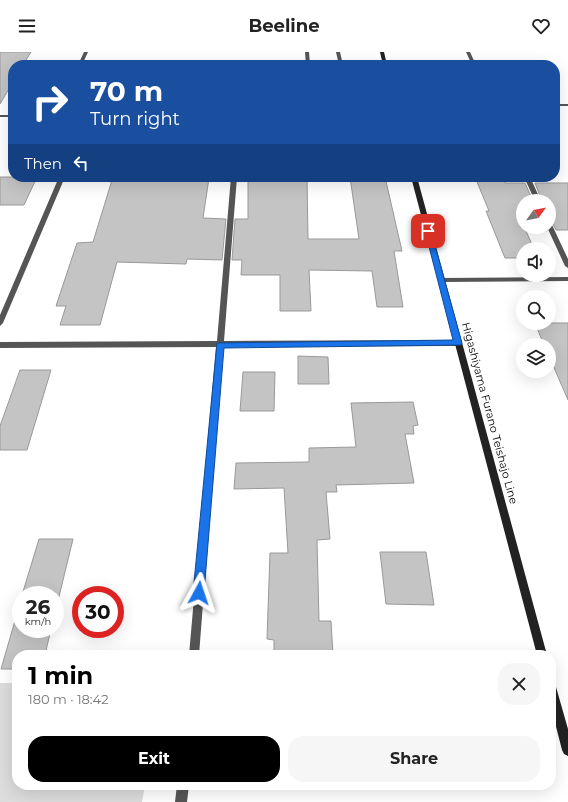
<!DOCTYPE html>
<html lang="en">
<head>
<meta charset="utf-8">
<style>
	body { margin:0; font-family:Montserrat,sans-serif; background:#f6f6f6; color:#222; height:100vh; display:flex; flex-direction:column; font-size:15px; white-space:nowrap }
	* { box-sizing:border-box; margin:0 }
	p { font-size:13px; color:#767676 }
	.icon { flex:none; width:22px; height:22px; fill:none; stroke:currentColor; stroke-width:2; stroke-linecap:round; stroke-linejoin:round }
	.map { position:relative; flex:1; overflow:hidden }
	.drawer { position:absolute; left:12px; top:598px; width:544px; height:140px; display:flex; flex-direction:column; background:#fff; border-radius:16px; box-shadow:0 4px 16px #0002 }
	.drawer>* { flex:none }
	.top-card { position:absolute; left:8px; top:8px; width:552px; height:122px; border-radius:16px; box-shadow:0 4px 16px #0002; background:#1a4fa0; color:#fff; overflow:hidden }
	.needle { width:26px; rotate:57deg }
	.fabs { position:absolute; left:516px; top:142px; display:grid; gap:8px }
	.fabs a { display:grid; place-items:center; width:40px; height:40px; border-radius:50%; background:#fff; box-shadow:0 4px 16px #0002; font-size:20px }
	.speed { position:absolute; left:12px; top:534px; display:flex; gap:8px; font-size:20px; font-weight:700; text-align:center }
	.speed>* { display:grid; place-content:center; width:52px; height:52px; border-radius:50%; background:#fff; box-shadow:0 4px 16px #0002; line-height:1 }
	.speed small { font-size:10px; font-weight:400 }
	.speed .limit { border:6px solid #d22; background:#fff; color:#111 }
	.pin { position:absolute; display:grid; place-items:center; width:34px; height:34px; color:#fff; margin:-17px; border-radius:8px; box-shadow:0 2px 6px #0006 }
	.me { position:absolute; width:44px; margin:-22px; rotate:5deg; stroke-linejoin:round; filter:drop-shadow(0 0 3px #0008) }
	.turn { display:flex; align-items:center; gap:14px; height:84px; padding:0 16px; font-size:18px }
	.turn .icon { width:52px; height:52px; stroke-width:2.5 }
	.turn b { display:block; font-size:28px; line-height:34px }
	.then { display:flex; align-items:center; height:38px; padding:0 16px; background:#0003; gap:8px; font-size:15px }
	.round { display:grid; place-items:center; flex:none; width:42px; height:42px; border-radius:16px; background:#f6f6f6 }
	.overview { display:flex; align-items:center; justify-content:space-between; height:68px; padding:0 16px }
	h1 { font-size:24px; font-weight:700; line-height:30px; color:#000 }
	.action { display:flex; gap:8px; margin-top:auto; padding:8px 16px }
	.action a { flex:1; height:46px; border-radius:16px; background:#000; color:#fff; font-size:16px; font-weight:700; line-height:46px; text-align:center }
	.action a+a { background:#f6f6f6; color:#222 }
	header { display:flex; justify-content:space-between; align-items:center; height:52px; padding:0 16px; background:#fff; font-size:18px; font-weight:700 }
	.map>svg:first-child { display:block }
</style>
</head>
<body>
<header><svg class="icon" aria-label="menu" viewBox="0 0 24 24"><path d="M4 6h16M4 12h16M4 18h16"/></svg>Beeline<svg class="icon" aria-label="heart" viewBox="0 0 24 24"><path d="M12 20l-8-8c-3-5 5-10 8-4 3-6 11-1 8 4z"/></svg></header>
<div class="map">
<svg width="568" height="750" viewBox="0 0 568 750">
	<rect width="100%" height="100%" fill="#fff"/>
	<path fill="#dcdcdc" d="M 0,631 L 17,631 L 17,733 L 145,733 L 142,750 L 0,750 Z"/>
	<path fill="#c4c4c4" stroke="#999" d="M 0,0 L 31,0 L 23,13 L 13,13 L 13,30 L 0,52 Z
		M 0,125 L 37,125 L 24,153 L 0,153 Z
		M 146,125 L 209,126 L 203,166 L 226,167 L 222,208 L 187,207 L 186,212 L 117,210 L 100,273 L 60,273 L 66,254 L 56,254 L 77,191 L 93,190 L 112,128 L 146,128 Z
		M 248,125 L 307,125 L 308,187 L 359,187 L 350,125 L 385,125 L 402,199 L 394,199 L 403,255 L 377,255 L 372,219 L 309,218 L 311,259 L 280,259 L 280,223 L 241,223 L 242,208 L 232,208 L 235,167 L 248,167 Z
		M 475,125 L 502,125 L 505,131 L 525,131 L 533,149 L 523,149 L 523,175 L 546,175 L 547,179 L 526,179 L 534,197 L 523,197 L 523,206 L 505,206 L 486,159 L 489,159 Z
		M 535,131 L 568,131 L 568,178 L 556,178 L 553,172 L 549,170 L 549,149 L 542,149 Z
		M 535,271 L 568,271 L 568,348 L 549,304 L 549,293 L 544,293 Z
		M 298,304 L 328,305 L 329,332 L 298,332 Z
		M 20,318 L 51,318 L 27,398 L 0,398 L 0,374 Z
		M 243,320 L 275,320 L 274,359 L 240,359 Z
		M 413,350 L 418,373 L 413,374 L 414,382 L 405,382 L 414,431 L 336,433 L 337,440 L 326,440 L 330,487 L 317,488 L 319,569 L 331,569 L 333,603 L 274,603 L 274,588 L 267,587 L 270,501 L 288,501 L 284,436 L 234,437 L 236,411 L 309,410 L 309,396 L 356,395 L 351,351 Z
		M 39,487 L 73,487 L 55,561 L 55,543 L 22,543 Z
		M 380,500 L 426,500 L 434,553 L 386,552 Z
		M 21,548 L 21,577 L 51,577 L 45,603 L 17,603 L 17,617 L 1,617 Z"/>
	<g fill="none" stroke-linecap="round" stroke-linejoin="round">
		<path fill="#555" fill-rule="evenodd" d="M 305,0 L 309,0 L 310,13 L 306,13 Z
			M 336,0 L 340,0 L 343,13 L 339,13 Z"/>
		<path fill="#555" fill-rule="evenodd" d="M 84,0 L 88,0 L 82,13 L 78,13 Z
			M 466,0 L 470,0 L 476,13 L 472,13 Z
			M 555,52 L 568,52 L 568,54 L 555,54 Z
			M 0,63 L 13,63 L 13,65 L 0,65 Z
			M 59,125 L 65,125 L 3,271 L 0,274 L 0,263 Z
			M 231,125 L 237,125 L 224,289 L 458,288 L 462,291 L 458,294 L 223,295 L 199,603 L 189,603 L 216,295 L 0,296 L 0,290 L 217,289 Z
			M 524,125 L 530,125 L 541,149 L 535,149 Z
			M 549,171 L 552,173 L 568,207 L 568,216 L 565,214 L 547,175 L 549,175 Z
			M 568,225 L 568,229 L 441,230 L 438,228 L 441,226 Z
			M 177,733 L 189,733 L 187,750 L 175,750 Z"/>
		<path fill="#222" fill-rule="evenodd" d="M 380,0 L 384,0 L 387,13 L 383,13 Z
			M 411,125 L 417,125 L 547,603 L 537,603 Z
			M 551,630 L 555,631 L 556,635 L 568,677 L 568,704 L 564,702 L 562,698 L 551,655 Z"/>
	</g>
	<path fill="#1a73e8" stroke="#114b97" d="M 426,177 L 431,179 L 462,291 L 461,293 L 224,296 L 204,541 L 203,545 L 199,546 L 195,545 L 193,541 L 217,291 L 453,288 L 425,179 Z"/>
	<g text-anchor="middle" stroke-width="4" stroke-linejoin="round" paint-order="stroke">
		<g font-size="11" fill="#000" stroke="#fff">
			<text transform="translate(490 361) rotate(75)" y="4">Higashiyama Furano Teishajo Line</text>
		</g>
	</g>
</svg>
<div class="fabs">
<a><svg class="needle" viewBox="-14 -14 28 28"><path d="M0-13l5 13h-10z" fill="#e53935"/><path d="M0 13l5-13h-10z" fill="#767676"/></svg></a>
<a><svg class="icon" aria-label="sound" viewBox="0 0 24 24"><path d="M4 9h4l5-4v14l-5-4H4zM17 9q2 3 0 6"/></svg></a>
<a><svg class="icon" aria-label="search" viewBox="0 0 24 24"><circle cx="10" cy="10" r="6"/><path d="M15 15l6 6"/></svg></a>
<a><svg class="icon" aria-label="layers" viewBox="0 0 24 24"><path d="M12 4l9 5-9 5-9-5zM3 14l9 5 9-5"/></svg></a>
</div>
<div class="speed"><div>26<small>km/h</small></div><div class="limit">30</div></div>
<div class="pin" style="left:428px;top:179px;background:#d93025"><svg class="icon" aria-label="arrive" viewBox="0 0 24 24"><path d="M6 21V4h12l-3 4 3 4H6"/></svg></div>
<svg class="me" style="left:199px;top:541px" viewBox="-20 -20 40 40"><path d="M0-17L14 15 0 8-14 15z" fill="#1a73e8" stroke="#fff" stroke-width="4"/></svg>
<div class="top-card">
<div class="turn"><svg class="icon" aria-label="right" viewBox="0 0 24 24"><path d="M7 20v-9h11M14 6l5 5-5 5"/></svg><div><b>70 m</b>Turn right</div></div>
<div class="then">Then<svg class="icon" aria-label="left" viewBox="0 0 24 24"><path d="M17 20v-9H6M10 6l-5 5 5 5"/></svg></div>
</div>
<section class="drawer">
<div class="overview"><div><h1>1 min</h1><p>180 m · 18:42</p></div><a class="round"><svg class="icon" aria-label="close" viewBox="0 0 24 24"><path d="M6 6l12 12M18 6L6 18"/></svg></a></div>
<div class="action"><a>Exit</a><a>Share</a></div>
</section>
</div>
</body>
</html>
